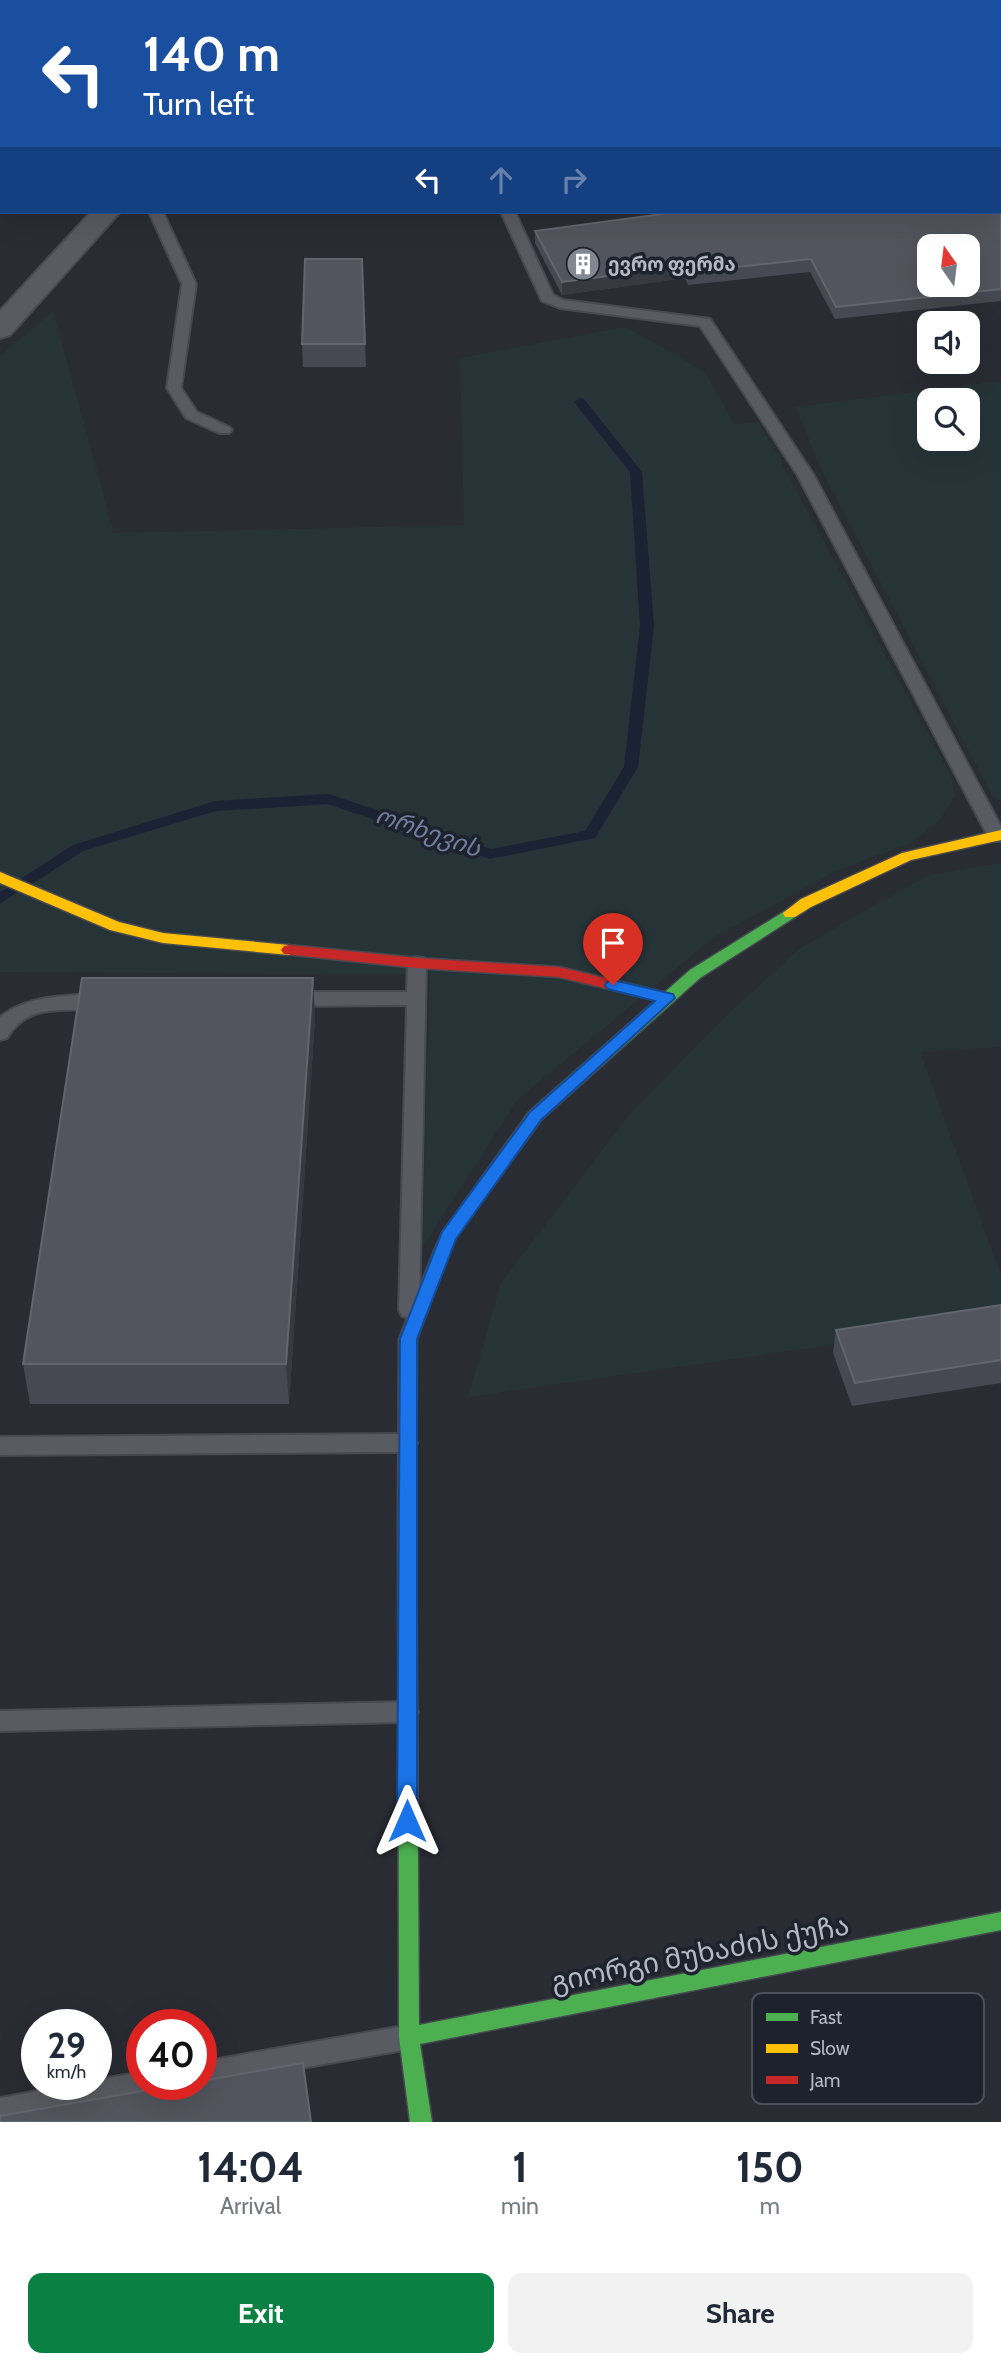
<!DOCTYPE html>
<html lang="en">
<head>
<meta charset="utf-8">
<style>
	body { margin:0; font-family:Cabin,"Noto Sans Georgian",sans-serif; background:#f2f2f3; color:#1f2937; height:100vh; display:flex; flex-direction:column; font-size:26px; white-space:nowrap }
	* { box-sizing:border-box; margin:0 }
	p { font-size:23px; color:#747a83 }
	.icon { flex:none; width:38px; height:38px; fill:none; stroke:currentColor; stroke-width:2; stroke-linecap:round; stroke-linejoin:round }
	.map { position:relative; height:2122px; overflow:hidden }
	.details { display:flex; flex-direction:column; background:#fff; flex:1 }
	.details>* { flex:none }
	.guide { position:absolute; left:0px; top:0px; width:1001px; height:214px; box-shadow:0 7px 28px #0002; background:#1a4fa0; color:#fff; overflow:hidden }
	.needle { width:46px; rotate:346deg }
	.tools { position:absolute; left:917px; top:234px; display:grid; gap:14px }
	.tools a { display:grid; place-items:center; width:63px; height:63px; border-radius:14px; background:#fff; box-shadow:0 7px 28px #0002; font-size:35px }
	.speed { position:absolute; left:21px; top:2009px; display:flex; gap:14px; font-size:35px; font-weight:700; text-align:center }
	.speed>* { display:grid; place-content:center; width:91px; height:91px; border-radius:50%; background:#fff; box-shadow:0 7px 28px #0002; line-height:1 }
	.speed small { font-size:18px; font-weight:400 }
	.speed .limit { border:10px solid #d22; background:#fff; color:#111 }
	.pin { position:absolute; display:grid; place-items:center; width:60px; height:60px; color:#fff; margin:-72px -30px; border-radius:50% 50% 50% 0; rotate:-45deg; box-shadow:0 0 7px #0007 }
	.pin .icon { rotate:45deg }
	.me { position:absolute; width:77px; margin:-38px; rotate:0deg; stroke-linejoin:round; filter:drop-shadow(0 0 5px #0008) }
	.turn { display:flex; align-items:center; gap:24px; height:147px; padding:0 28px; font-size:32px }
	.turn .icon { width:91px; height:91px; stroke-width:2.5 }
	.turn b { display:block; font-size:49px; line-height:60px }
	.lanes { display:flex; align-items:center; height:66px; padding:0 28px; background:#0003; justify-content:center; gap:35px; direction:ltr }
	.lanes .off { opacity:.35 }
	.eta { display:flex; justify-content:space-evenly; align-items:center; height:119px; text-align:center }
	.eta b { font-size:42px; font-weight:800; line-height:49px }
	.action { display:flex; gap:14px; margin-top:auto; padding:14px 28px }
	.action a { flex:1; height:80px; border-radius:14px; background:#0b8043; color:#fff; font-size:28px; font-weight:800; line-height:80px; text-align:center }
	.action a+a { background:#f2f2f3; color:#1f2937 }
	.map>svg:first-child { display:block }
</style>
</head>
<body>
<div class="map">
<svg width="1001" height="2122" viewBox="0 0 1001 2122">
	<rect width="100%" height="100%" fill="#292c33"/>
	<path fill="#263438" fill-rule="evenodd" d="M 215,0 L 501,0 L 502,2 L 212,2 Z
		M 53,311 L 114,533 L 464,525 L 460,358 L 626,327 L 705,372 L 734,424 L 759,422 L 951,776 L 955,796 L 940,820 L 911,843 L 838,870 L 713,938 L 518,1099 L 422,1248 L 430,975 L 0,972 L 0,356 Z
		M 1001,381 L 1001,801 L 994,799 L 819,465 L 796,407 ZM 929,401 L 968,401 L 968,439 L 929,439 Z
		M 1001,863 L 1001,1047 L 920,1052 L 1001,1275 L 1001,1321 L 468,1397 L 501,1283 L 629,1115 L 726,1016 L 798,950 L 869,908 L 930,875 Z"/>
	<g fill="none" stroke-linecap="round" stroke-linejoin="round">
		<path fill="#1a2234" fill-rule="evenodd" d="M 580,398 L 584,399 L 642,472 L 654,626 L 638,767 L 595,838 L 490,859 L 328,804 L 216,811 L 83,851 L 32,884 L 22,884 L 20,881 L 22,878 L 73,845 L 215,801 L 329,794 L 491,849 L 585,831 L 624,767 L 640,626 L 630,472 L 574,402 Z
			M 10,887 L 17,892 L 0,904 L 0,892 Z"/>
		<defs>
			<path id="lane" d="M 16,0 L 28,0 L 28,2 L 16,2 Z
				M 2,77 L 2,91 L 0,92 L 0,78 Z
				M 0,153 L 2,153 L 2,162 L 0,162 Z
				M 149,212 L 163,212 L 196,284 L 181,388 L 197,412 L 229,427 L 232,430 L 229,433 L 219,433 L 186,418 L 167,388 L 182,284 Z
				M 501,212 L 515,212 L 553,295 L 563,300 L 710,319 L 813,474 L 1001,827 L 1001,841 L 991,840 L 988,836 L 797,474 L 700,326 L 560,308 L 542,301 Z
				M 417,957 L 424,958 L 426,963 L 419,1310 L 416,1316 L 409,1318 L 402,1316 L 399,1310 L 407,1005 L 290,1006 L 283,1004 L 281,999 L 283,994 L 290,992 L 407,992 L 408,963 L 410,958 Z
				M 103,994 L 110,996 L 112,1001 L 110,1006 C 73,1016 31,997 7,1038 L 0,1040 L 0,1017 C 28,995 69,995 103,994 Z
				M 406,1434 L 414,1437 L 417,1443 L 414,1449 L 406,1452 L 0,1455 L 0,1437 Z
				M 406,1702 L 414,1705 L 418,1712 L 414,1719 L 406,1722 L 0,1731 L 0,1711 Z
				M 409,2025 L 418,2029 L 422,2037 L 418,2045 L 409,2049 L 201,2086 L 196,2084 L 201,2084 L 201,2062 Z
				M 142,2072 L 142,2084 L 157,2084 L 153,2093 L 144,2096 L 0,2122 L 0,2098 L 75,2084 L 96,2084 L 96,2080 Z"/>
			<path id="street" d="M 161,0 L 187,0 L 161,2 Z
				M 91,212 L 120,212 L 10,335 L 0,338 L 0,311 Z"/>
			<path id="fast" d="M 790,908 L 795,909 L 797,913 L 795,917 L 700,978 L 541,1120 L 455,1239 L 448,1255 L 436,1255 L 434,1251 L 442,1233 L 529,1112 L 690,970 Z
				M 407,1508 L 413,1510 L 416,1515 L 419,2025 L 1001,1912 L 1001,1930 L 420,2044 L 432,2122 L 410,2122 L 399,2037 L 398,1515 L 401,1510 Z"/>
			<path id="slow" d="M 1001,830 L 1001,840 L 911,860 L 811,907 L 795,917 L 785,917 L 783,913 L 801,899 L 902,853 Z
				M 0,872 L 119,922 L 163,933 L 289,945 L 297,950 L 289,955 L 163,943 L 110,930 L 0,883 Z"/>
			<path id="jam" d="M 289,945 L 417,958 L 559,967 L 667,993 L 675,998 L 667,1003 L 559,977 L 417,968 L 284,954 L 281,950 L 284,946 Z
				M 442,1245 L 448,1247 L 450,1251 L 417,1339 L 416,1515 L 413,1520 L 407,1522 L 401,1520 L 398,1515 L 399,1339 L 434,1251 L 436,1247 Z"/>
		</defs>
		<use href="#lane" stroke="#464950" stroke-width="4"/>
		<use href="#street" stroke="#464950" stroke-width="4"/>
		<use href="#fast" stroke="#464950" stroke-width="3"/>
		<use href="#slow" stroke="#464950" stroke-width="3"/>
		<use href="#jam" stroke="#464950" stroke-width="3"/>
		<use href="#lane" fill="#595b62" fill-rule="evenodd"/>
		<use href="#street" fill="#595b62" fill-rule="evenodd"/>
		<use href="#fast" fill="#4caf50" fill-rule="evenodd"/>
		<use href="#slow" fill="#ffc107" fill-rule="evenodd"/>
		<use href="#jam" fill="#c62828" fill-rule="evenodd"/>
	</g>
	<path fill="#464951" d="M 1001,2 L 1001,301 L 835,319 L 810,272 L 688,285 L 685,278 L 562,295 L 535,243 L 535,231 L 656,215 L 655,212 L 999,212 Z
		M 362,259 L 366,367 L 303,367 L 302,344 Z
		M 313,978 L 315,1018 L 289,1404 L 30,1404 L 23,1364 Z
		M 1001,1305 L 1001,1383 L 852,1406 L 833,1353 L 836,1330 Z"/>
	<path fill="#363940" d="M 686,266 L 685,278 L 562,295 L 562,282 Z
		M 313,978 L 315,1018 L 289,1404 L 286,1364 Z"/>
	<path fill="#52555d" stroke="#61656d" stroke-width="2" fill-rule="evenodd" d="M 849,0 L 1000,0 L 1001,2 L 1001,289 L 836,307 L 811,259 L 689,272 L 686,266 L 562,282 L 535,231 L 662,214 L 661,212 L 999,212 L 999,2 L 830,2 ZM 929,247 L 968,247 L 968,285 L 929,285 Z
		M 305,259 L 362,259 L 365,344 L 302,344 Z
		M 82,978 L 313,978 L 286,1364 L 23,1364 Z
		M 1001,1305 L 1001,1360 L 855,1383 L 836,1330 Z
		M 303,2063 L 311,2122 L 0,2122 L 0,2116 L 182,2084 L 201,2084 L 201,2081 Z"/>
	<path fill="#1a73e8" stroke="#114b97" stroke-width="2" d="M 613,980 L 673,994 L 675,998 L 541,1120 L 456,1239 L 417,1339 L 417,1821 L 414,1827 L 407,1829 L 400,1827 L 397,1821 L 400,1339 L 442,1232 L 530,1112 L 655,1001 L 608,989 L 605,985 L 608,981 Z"/>
	<defs>
		<symbol id="building-disc" viewBox="-11 -11 22 22"><circle r="9.5" fill="#838791" stroke="#1d222d"/><path d="M-4-6H4V6H1V3H-1V6H-4ZM-2.5-4.3h1.7v1.8h-1.7ZM.8-4.3h1.7v1.8H.8ZM-2.5-1h1.7V.8h-1.7ZM.8-1h1.7V.8H.8Z" fill="#fff"/></symbol>
	</defs>
	<g fill-rule="evenodd">
		<use href="#building-disc" x="564" y="245" width="38" height="38"/>
	</g>
	<g text-anchor="middle" stroke-width="7" stroke-linejoin="round" paint-order="stroke">
		<g font-size="19" font-weight="bold" fill="#b3b8c4" stroke="#1d222d" text-anchor="start">
			<text x="608" y="271">ევრო ფერმა</text>
		</g>
		<g font-size="24" font-style="italic" fill="#707fa0" stroke="#1d222d">
			<text transform="translate(428 832) rotate(19)" y="8">ორხევის</text>
		</g>
		<g font-size="28" fill="#b3b8c4" stroke="#1d222d">
			<text transform="translate(700 1953) rotate(-11)" y="10">გიორგი მუხაძის ქუჩა</text>
		</g>
	</g>
	<rect x="752" y="1993" width="232" height="111" rx="10" fill="#1d222d" stroke="#4a4f5a" stroke-width="2"/>
	<rect x="766" y="2013" width="32" height="8" fill="#4caf50"/>
	<rect x="766" y="2044" width="32" height="9" fill="#ffc107"/>
	<rect x="766" y="2076" width="32" height="8" fill="#c62828"/>
	<g font-size="19" fill="#b3b8c4">
		<text x="810" y="2024">Fast</text>
		<text x="810" y="2055">Slow</text>
		<text x="810" y="2087">Jam</text>
	</g>
</svg>
<div class="tools">
<a><svg class="needle" viewBox="-14 -14 28 28"><path d="M0-13l5 13h-10z" fill="#e53935"/><path d="M0 13l5-13h-10z" fill="#747a83"/></svg></a>
<a><svg class="icon" aria-label="sound" viewBox="0 0 24 24"><path d="M4 9h4l5-4v14l-5-4H4zM17 9q2 3 0 6"/></svg></a>
<a><svg class="icon" aria-label="search" viewBox="0 0 24 24"><circle cx="10" cy="10" r="6"/><path d="M15 15l6 6"/></svg></a>
</div>
<div class="speed"><div>29<small>km/h</small></div><div class="limit">40</div></div>
<div class="pin" style="left:613px;top:985px;background:#d93025"><svg class="icon" aria-label="arrive" viewBox="0 0 24 24"><path d="M6 21V4h12l-3 4 3 4H6"/></svg></div>
<svg class="me" style="left:407px;top:1821px" viewBox="-20 -20 40 40"><path d="M0-17L14 15 0 8-14 15z" fill="#1a73e8" stroke="#fff" stroke-width="4"/></svg>
<div class="guide">
<div class="turn"><svg class="icon" aria-label="left" viewBox="0 0 24 24"><path d="M17 20v-9H6M10 6l-5 5 5 5"/></svg><div><b>140 m</b>Turn left</div></div>
<div class="lanes"><svg class="icon" aria-label="left" viewBox="0 0 24 24"><path d="M17 20v-9H6M10 6l-5 5 5 5"/></svg><svg class="icon off" aria-label="ahead" viewBox="0 0 24 24"><path d="M12 20V5M6 11l6-6 6 6"/></svg><svg class="icon off" aria-label="right" viewBox="0 0 24 24"><path d="M7 20v-9h11M14 6l5 5-5 5"/></svg></div>
</div>
</div>
<section class="details">
<div class="eta">
<div><b>14:04</b><p>Arrival</p></div>
<div><b>1</b><p>min</p></div>
<div><b>150</b><p>m</p></div>
</div>
<div class="action"><a>Exit</a><a>Share</a></div>
</section>
</body>
</html>
